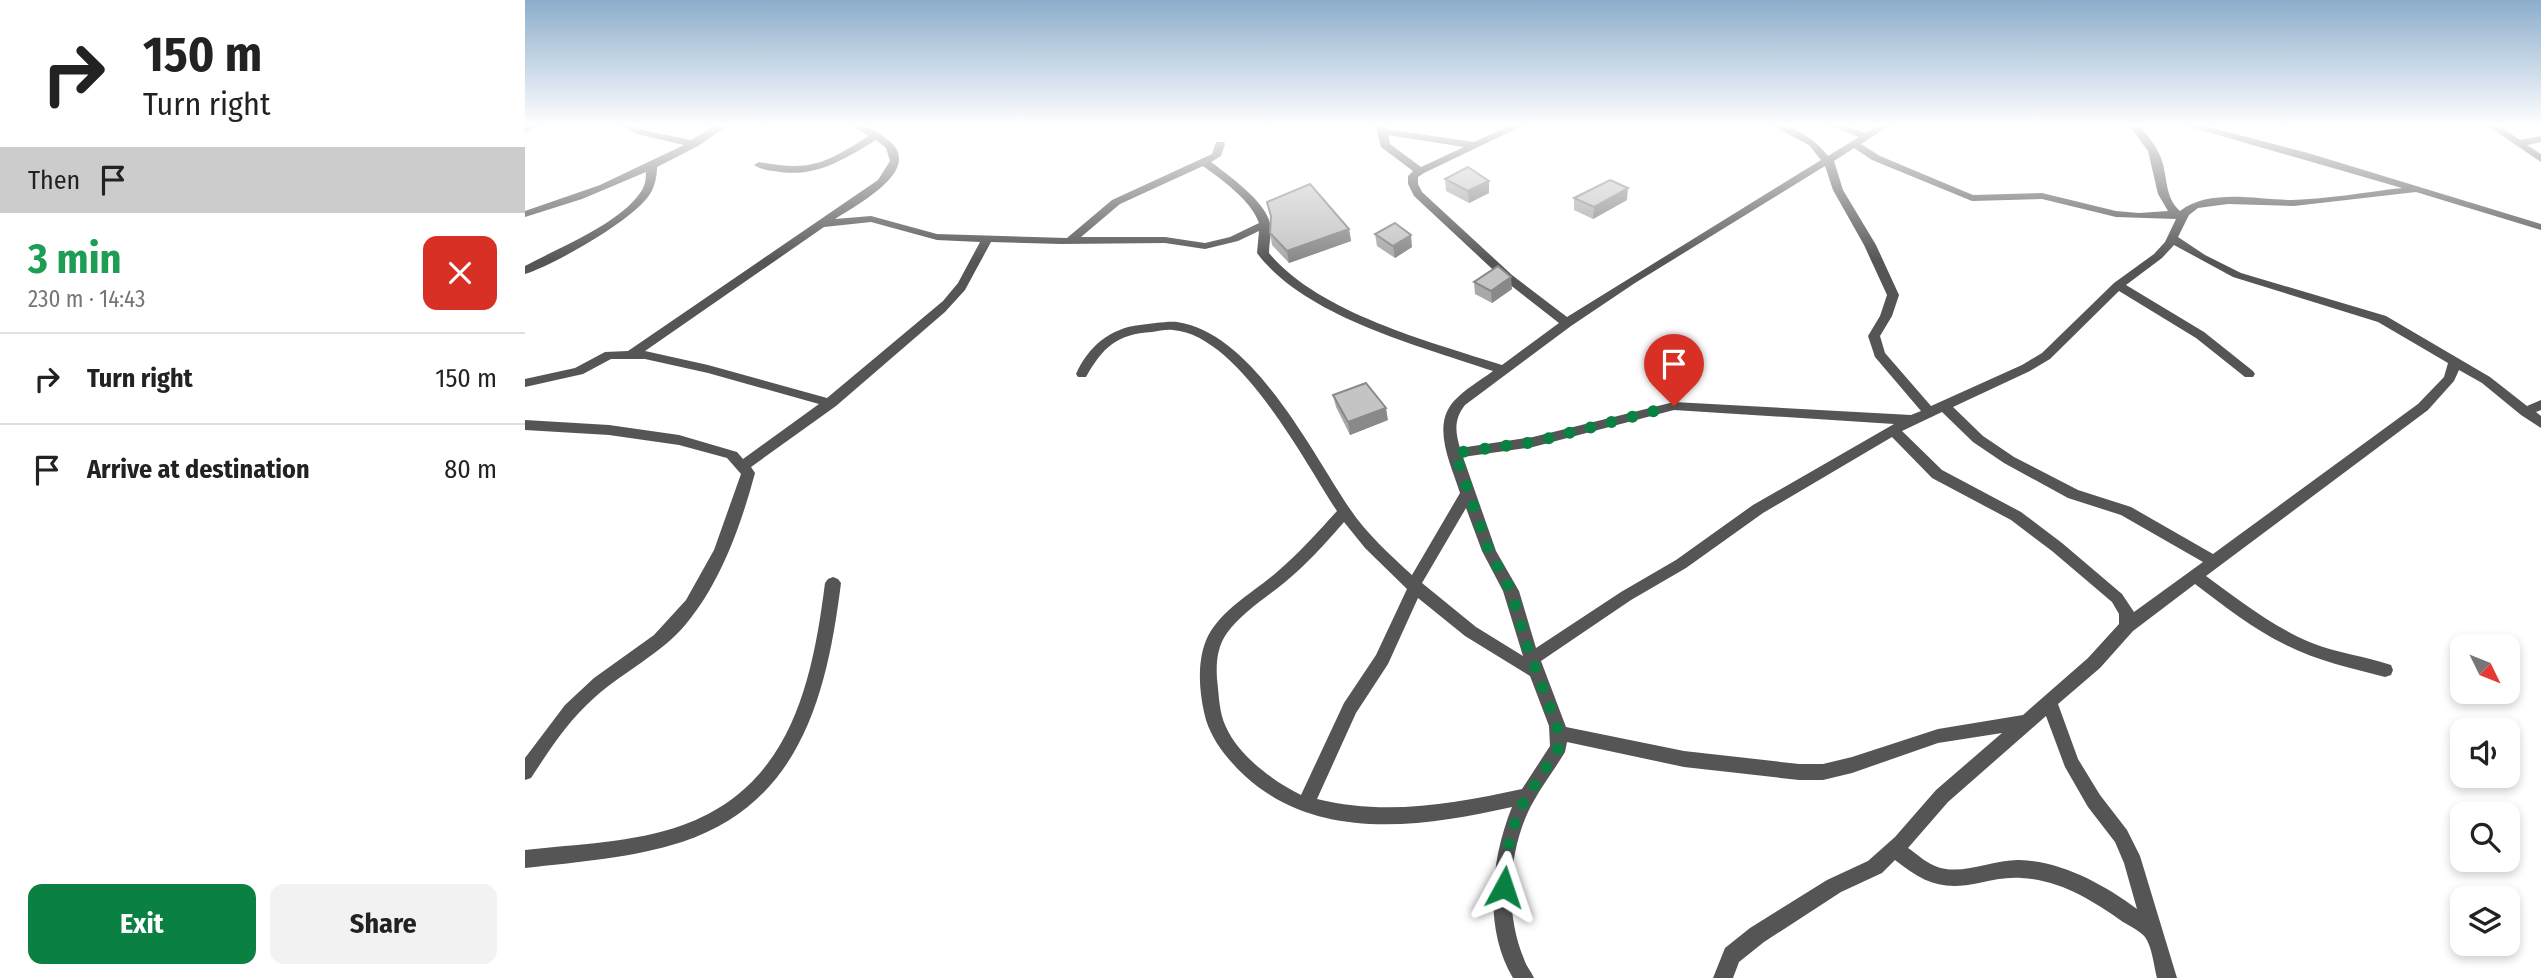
<!DOCTYPE html>
<html lang="en">
<head>
<meta charset="utf-8">
<style>
	body { margin:0; font-family:"Fira Sans Condensed",sans-serif; background:#f2f2f2; color:#222; height:100vh; display:flex; flex-direction:column; font-size:26px; white-space:nowrap }
	* { box-sizing:border-box; margin:0 }
	p { font-size:23px; color:#767676 }
	.icon { flex:none; width:38px; height:38px; fill:none; stroke:currentColor; stroke-width:2; stroke-linecap:round; stroke-linejoin:round }
	.map { position:relative; flex:1; overflow:hidden }
	.drawer { display:flex; flex-direction:column; background:#fff; width:525px }
	.drawer>* { flex:none }
	.banner { background:#fff; color:#222; overflow:hidden }
	.needle { width:46px; rotate:133deg }
	.tools { position:absolute; left:1925px; top:634px; display:grid; gap:14px }
	.tools a { display:grid; place-items:center; width:70px; height:70px; border-radius:14px; background:#fff; box-shadow:0 4px 10px #0003; font-size:35px }
	.pin { position:absolute; display:grid; place-items:center; width:60px; height:60px; color:#fff; margin:-72px -30px; border-radius:50% 50% 50% 0; rotate:-45deg; box-shadow:0 0 7px #0007 }
	.pin .icon { rotate:45deg }
	.me { position:absolute; width:77px; margin:-38px; rotate:5deg; stroke-linejoin:round; filter:drop-shadow(0 0 5px #0008) }
	.turn { display:flex; align-items:center; gap:24px; height:147px; padding:0 28px; font-size:32px }
	.turn .icon { width:91px; height:91px; stroke-width:2.5 }
	.turn b { display:block; font-size:49px; line-height:60px }
	.then { display:flex; align-items:center; height:66px; padding:0 28px; background:#0003; gap:14px; font-size:26px }
	.round { display:grid; place-items:center; flex:none; width:74px; height:74px; border-radius:14px; background:#f2f2f2 }
	.overview { display:flex; align-items:center; justify-content:space-between; height:119px; padding:0 28px }
	h1 { font-size:42px; font-weight:700; line-height:52px; color:#1e9e55 }
	.cta { display:flex; gap:14px; margin-top:auto; padding:14px 28px }
	.cta a { flex:1; height:80px; border-radius:14px; background:#0b8043; color:#fff; font-size:28px; font-weight:700; line-height:80px; text-align:center }
	.cta a+a { background:#f2f2f2; color:#222 }
	ul { padding:0; list-style:none }
	li { display:flex; align-items:center; gap:21px; height:91px; padding:0 28px; border-top:2px solid #e0e0e0 }
	li div { flex:1 }
	li b { display:block; font-size:26px }
	li em { font-style:normal }
	main { display:flex; flex:1; min-height:0 }
	.map>svg:first-child { display:block }
</style>
</head>
<body>
<main>
<section class="drawer">
<div class="banner">
<div class="turn"><svg class="icon" aria-label="right" viewBox="0 0 24 24"><path d="M7 20v-9h11M14 6l5 5-5 5"/></svg><div><b>150 m</b>Turn right</div></div>
<div class="then">Then<svg class="icon" aria-label="arrive" viewBox="0 0 24 24"><path d="M6 21V4h12l-3 4 3 4H6"/></svg></div>
</div>
<div class="overview"><div><h1>3 min</h1><p>230 m · 14:43</p></div><a class="round" style="background:#d93025;color:#fff"><svg class="icon" aria-label="close" viewBox="0 0 24 24"><path d="M6 6l12 12M18 6L6 18"/></svg></a></div>
<ul>
<li><svg class="icon" aria-label="right" viewBox="0 0 24 24"><path d="M7 20v-9h11M14 6l5 5-5 5"/></svg><div><b>Turn right</b></div><em>150 m</em></li>
<li><svg class="icon" aria-label="arrive" viewBox="0 0 24 24"><path d="M6 21V4h12l-3 4 3 4H6"/></svg><div><b>Arrive at destination</b></div><em>80 m</em></li>
</ul>
<div class="cta"><a>Exit</a><a>Share</a></div>
</section>
<div class="map">
<svg width="2016" height="978" viewBox="0 0 2016 978">
	<rect width="100%" height="100%" fill="#fff"/>
	<g fill="none" stroke-linecap="round" stroke-linejoin="round">
		<path fill="#555" fill-rule="evenodd" d="M 5,124 L 18,124 L 0,133 L 0,126 Z
			M 92,124 L 106,124 L 118,130 L 166,140 L 193,124 L 205,124 L 173,146 L 132,167 C 132,176 130,186 125,194 C 110,219 29,265 0,274 L 0,266 C 33,248 94,224 115,193 C 120,187 121,179 121,172 L 57,199 L 0,217 L 0,211 L 75,185 L 159,145 L 112,134 Z
			M 323,124 C 338,124 351,130 363,140 C 401,169 331,205 310,219 L 346,216 L 412,234 L 542,238 L 587,200 L 687,154 L 691,142 L 699,142 L 700,144 L 696,156 L 686,162 C 703,175 737,199 744,220 C 748,230 744,242 744,253 C 794,313 903,341 977,365 L 1034,323 L 979,280 L 889,196 L 883,184 L 883,176 L 888,171 L 856,147 L 850,124 L 860,124 L 861,129 L 949,142 L 988,124 L 1001,124 L 899,173 L 893,177 L 893,184 L 897,192 L 987,275 L 1042,317 L 1296,160 L 1284,145 L 1244,124 C 1268,124 1289,138 1303,156 L 1334,137 L 1300,124 L 1315,124 L 1341,133 L 1355,124 L 1367,124 L 1336,144 L 1355,156 L 1448,195 L 1517,193 L 1591,211 L 1614,213 L 1643,211 L 1633,194 L 1623,151 L 1603,124 L 1613,124 C 1622,135 1631,145 1636,158 C 1643,176 1639,197 1655,211 C 1685,188 1732,200 1767,200 C 1803,199 1841,192 1877,188 L 1655,124 L 1672,124 L 1783,153 L 2016,224 L 2016,230 L 1891,192 L 1769,206 L 1703,204 L 1673,208 L 1664,215 L 1653,237 L 1680,255 L 1716,273 L 1861,316 L 1965,377 L 2002,406 L 2016,400 L 2016,410 L 2011,412 L 2016,416 L 2016,428 L 1996,415 L 1957,383 L 1934,370 L 1929,381 L 1903,410 L 1681,576 C 1714,600 1748,627 1787,643 C 1812,653 1840,656 1866,665 L 1868,670 L 1866,675 L 1860,677 C 1827,668 1792,661 1761,645 C 1728,629 1699,606 1670,584 L 1608,631 L 1575,668 L 1533,704 L 1553,759 L 1575,795 L 1602,830 L 1615,856 L 1652,978 L 1632,978 C 1629,967 1627,946 1620,937 C 1615,931 1605,926 1598,922 C 1567,900 1535,880 1496,878 C 1482,877 1468,880 1454,883 C 1417,891 1399,883 1370,860 L 1357,873 L 1316,892 L 1239,942 L 1214,962 L 1208,978 L 1188,978 L 1200,948 L 1225,928 L 1302,880 L 1343,861 L 1370,837 L 1411,790 L 1477,733 L 1413,743 L 1327,773 L 1298,780 L 1274,780 L 1159,767 L 1042,742 L 1040,752 C 1028,772 1013,791 1003,812 C 983,856 980,914 999,959 C 1001,966 1006,971 1009,978 L 988,978 C 958,928 966,859 987,807 C 898,827 793,843 720,776 C 703,760 688,742 681,720 C 674,694 671,660 683,636 C 698,608 729,592 752,572 C 774,553 793,532 812,511 C 779,461 714,335 648,330 C 642,329 634,331 627,332 C 592,334 578,347 561,377 L 553,377 L 551,374 C 563,347 585,328 615,325 C 626,324 641,321 652,322 C 728,333 786,451 825,509 C 842,534 864,554 887,575 L 935,493 C 926,464 906,426 929,401 C 940,389 956,380 968,371 C 895,346 780,317 732,253 L 734,231 L 713,241 L 680,249 L 640,243 L 536,244 L 466,242 L 440,290 L 420,312 L 311,406 L 226,467 L 230,473 C 216,525 196,582 161,624 C 136,654 99,671 69,698 C 44,720 25,749 6,778 L 0,780 L 0,758 L 40,705 L 69,678 L 129,635 L 161,600 L 189,550 L 216,474 L 202,458 L 154,445 L 84,435 L 0,430 L 0,420 L 84,425 L 154,435 L 212,452 L 218,459 L 294,404 L 183,373 L 120,359 L 86,359 L 58,374 L 0,387 L 0,379 L 50,368 L 80,352 L 103,351 L 353,180 L 365,161 L 361,148 L 351,140 C 318,160 289,179 249,171 C 242,170 235,169 229,165 L 234,162 C 287,172 300,163 344,136 ZM 863,135 L 939,147 L 896,167 L 865,144 ZM 1329,148 L 1347,160 L 1447,201 L 1517,199 L 1591,217 L 1651,219 L 1640,242 L 1629,254 L 1589,283 L 1517,353 L 1497,365 L 1406,406 L 1360,353 L 1355,336 L 1367,316 L 1374,295 L 1351,245 L 1318,190 L 1309,161 ZM 678,166 C 697,180 726,200 734,223 L 705,237 L 680,243 L 640,237 L 556,237 L 595,204 ZM 1300,166 L 1308,190 L 1339,245 L 1362,295 L 1355,316 L 1343,336 L 1350,357 L 1396,411 L 1386,415 L 1149,402 L 1008,437 L 935,448 C 930,431 929,419 940,405 L 1046,326 L 1110,283 ZM 346,222 L 412,240 L 455,242 L 433,283 L 418,301 L 302,398 L 183,365 L 120,351 L 299,227 ZM 1649,245 L 1708,277 L 1853,322 L 1923,363 L 1919,377 L 1893,404 L 1688,554 L 1606,507 L 1553,490 L 1489,457 L 1458,436 L 1428,407 L 1505,371 L 1525,359 L 1594,291 L 1671,338 L 1720,377 L 1728,377 L 1730,374 L 1728,371 L 1679,332 L 1601,285 L 1637,258 ZM 1149,410 L 1369,424 L 1228,505 L 1151,560 L 1096,592 L 1011,648 L 994,591 L 971,551 L 938,457 L 1008,447 ZM 1417,412 L 1448,442 L 1479,463 L 1543,498 L 1596,515 L 1678,562 L 1609,612 L 1597,594 L 1537,543 L 1496,512 L 1417,470 L 1377,431 ZM 1367,437 L 1407,478 L 1486,520 L 1527,551 L 1587,602 L 1594,614 L 1594,624 L 1563,658 L 1498,715 L 1413,729 L 1327,757 L 1298,764 L 1274,764 L 1159,751 L 1041,727 L 1016,661 L 1106,600 L 1161,568 L 1238,513 ZM 941,508 L 957,551 L 978,591 L 998,656 L 951,627 L 897,583 ZM 819,522 L 840,548 L 882,589 L 851,655 L 819,703 L 776,795 C 748,781 714,756 701,727 C 694,713 694,695 692,679 C 691,663 692,647 702,633 C 717,613 739,599 759,583 C 781,565 800,544 819,522 ZM 893,598 L 940,636 L 1005,676 L 1024,726 L 1025,746 L 997,789 C 929,804 860,816 792,799 L 831,713 L 863,664 ZM 1521,716 L 1540,767 L 1563,807 L 1590,842 L 1599,863 L 1612,909 C 1578,884 1538,862 1495,860 C 1468,859 1436,877 1410,866 C 1400,862 1392,854 1383,848 L 1423,802 Z
			M 1960,124 L 1972,124 L 1995,140 L 2016,136 L 2016,142 L 2002,145 L 2016,154 L 2016,162 Z
			M 308,577 L 313,579 L 316,583 C 302,694 276,803 157,842 C 107,858 53,862 0,868 L 0,850 C 52,844 108,843 158,825 C 265,786 287,685 300,583 L 303,579 Z"/>
	</g>
	<path fill="#a9a9a9" d="M 920,179 L 964,193 L 944,203 L 921,191 Z
		M 1049,198 L 1102,200 L 1068,219 L 1049,210 Z
		M 742,202 L 824,229 L 826,241 L 764,263 L 747,245 L 745,233 L 746,219 Z
		M 850,234 L 887,247 L 870,258 L 852,246 Z
		M 949,282 L 987,289 L 967,303 L 950,294 Z
		M 808,395 L 863,420 L 825,435 L 811,407 Z"/>
	<path fill="#898989" d="M 964,181 L 964,193 L 944,203 L 943,191 Z
		M 1103,188 L 1102,200 L 1068,219 L 1069,207 Z
		M 824,229 L 826,241 L 764,263 L 762,251 Z
		M 886,235 L 887,247 L 870,258 L 868,246 Z
		M 986,277 L 987,289 L 967,303 L 966,291 Z
		M 861,408 L 863,420 L 825,435 L 823,422 Z"/>
	<path fill="#c4c4c4" stroke="#898989" stroke-width="2" d="M 943,167 L 964,181 L 943,191 L 920,179 Z
		M 1085,180 L 1103,188 L 1069,207 L 1049,198 Z
		M 785,184 L 824,229 L 762,251 L 745,233 L 746,216 L 742,202 Z
		M 870,223 L 886,235 L 868,246 L 850,234 Z
		M 973,266 L 986,277 L 966,291 L 949,282 Z
		M 841,383 L 861,408 L 823,422 L 808,395 Z"/>
	<linearGradient id="sky" x2="0" y2="1"><stop stop-color="#8cadcc"/><stop offset="0.48" stop-color="#fff"/><stop offset="1" stop-color="#fff" stop-opacity="0"/></linearGradient>
	<rect width="2016" height="261" fill="url(#sky)"/>
	<g fill="none" stroke-linecap="round" stroke-linejoin="round">
		<path stroke="#0b8043" stroke-width="12" stroke-dasharray="0 21.6" d="M 979,887 L 985,835 L 997,805 L 1034,747 L 1032,726 L 1000,640 L 986,591 L 964,551 L 930,453 L 1009,442 L 1149,406"/>
	</g>
</svg>
<div class="tools">
<a><svg class="needle" viewBox="-14 -14 28 28"><path d="M0-13l5 13h-10z" fill="#e53935"/><path d="M0 13l5-13h-10z" fill="#767676"/></svg></a>
<a><svg class="icon" aria-label="sound" viewBox="0 0 24 24"><path d="M4 9h4l5-4v14l-5-4H4zM17 9q2 3 0 6"/></svg></a>
<a><svg class="icon" aria-label="search" viewBox="0 0 24 24"><circle cx="10" cy="10" r="6"/><path d="M15 15l6 6"/></svg></a>
<a><svg class="icon" aria-label="layers" viewBox="0 0 24 24"><path d="M12 4l9 5-9 5-9-5zM3 14l9 5 9-5"/></svg></a>
</div>
<div class="pin" style="left:1149px;top:406px;background:#d93025"><svg class="icon" aria-label="arrive" viewBox="0 0 24 24"><path d="M6 21V4h12l-3 4 3 4H6"/></svg></div>
<svg class="me" style="left:979px;top:887px" viewBox="-20 -20 40 40"><path d="M0-17L14 15 0 8-14 15z" fill="#0b8043" stroke="#fff" stroke-width="4"/></svg>
</div>
</main>
</body>
</html>
